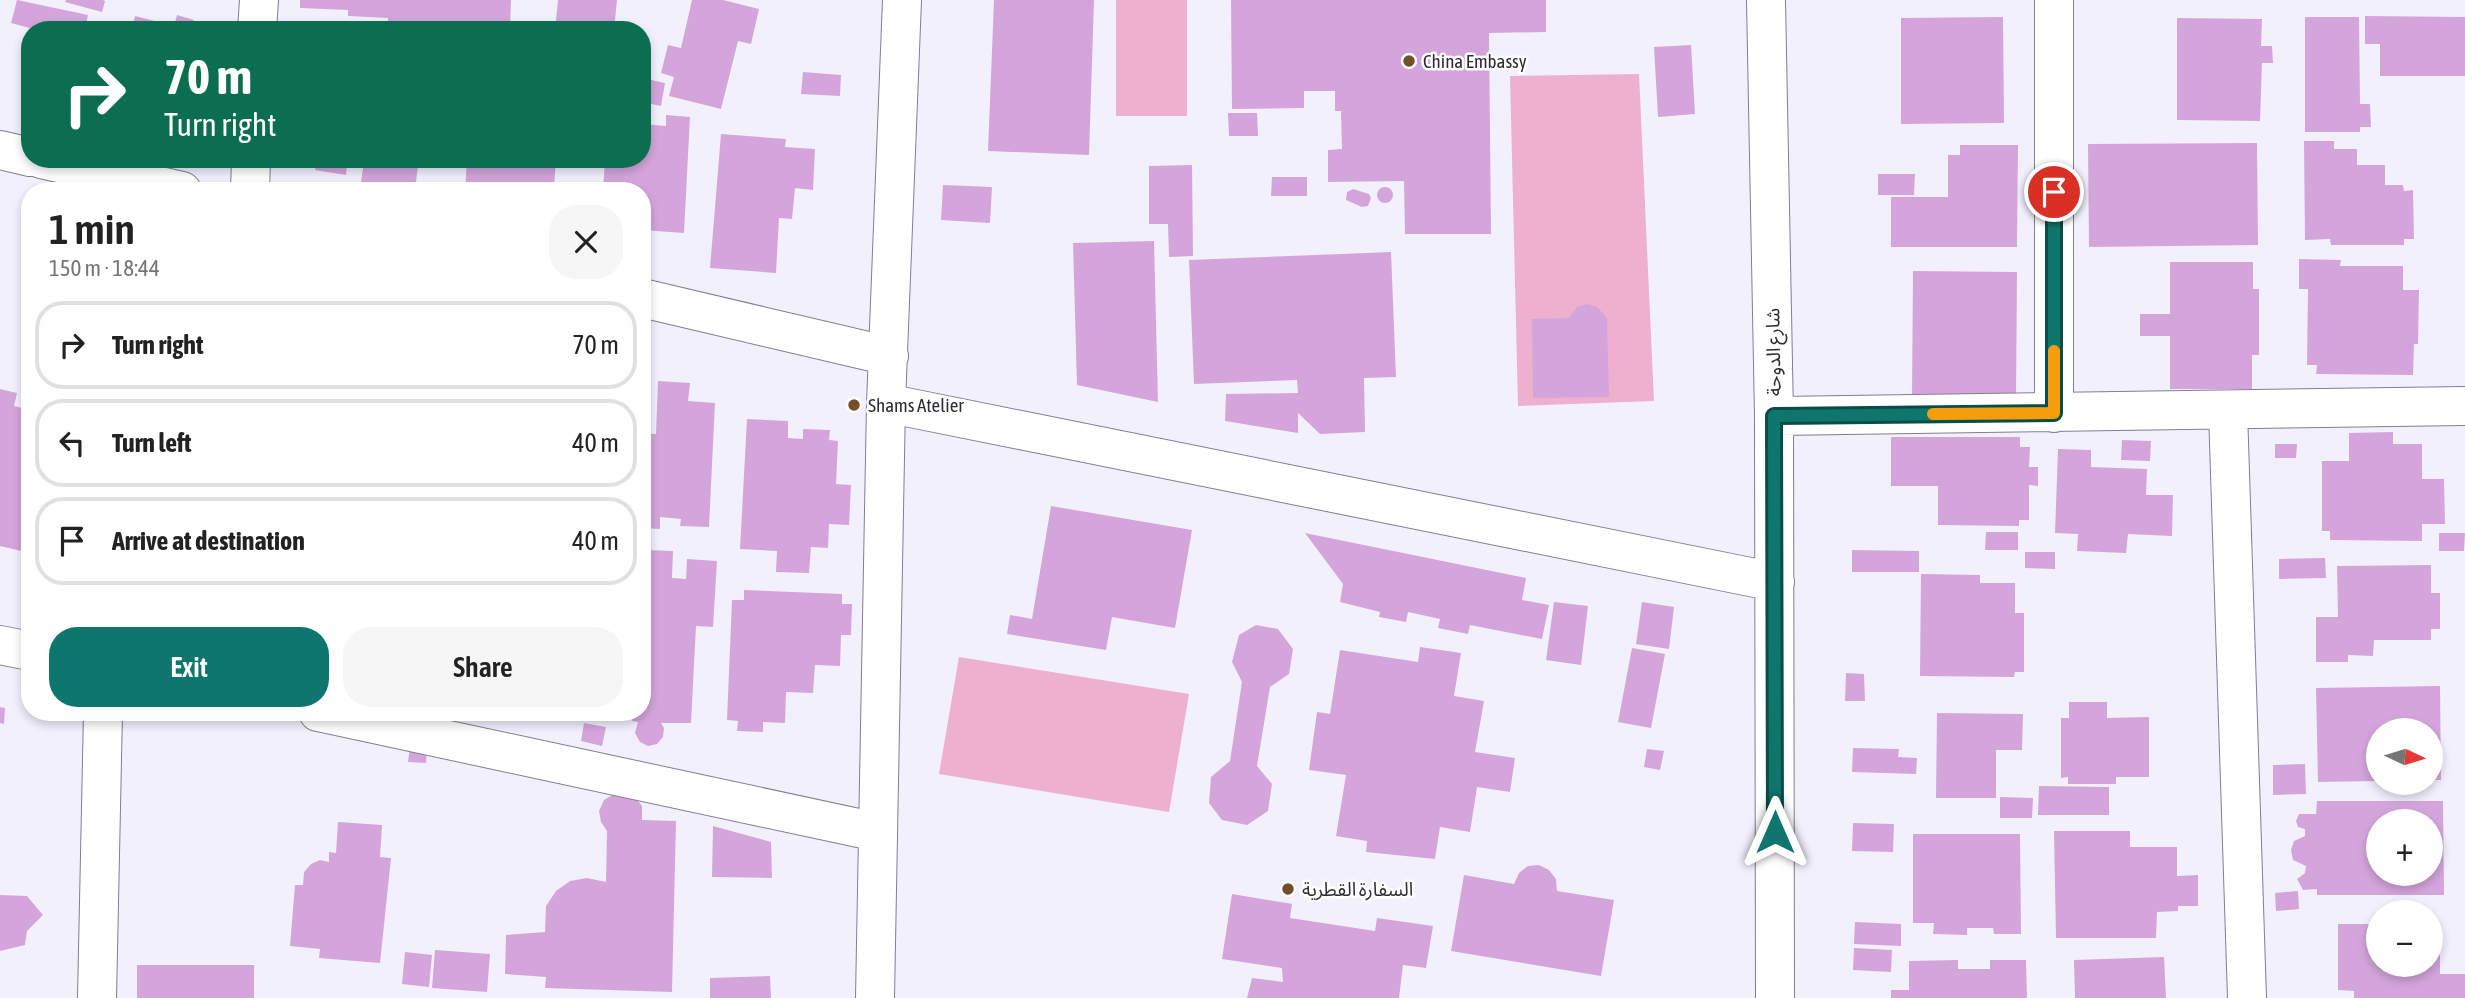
<!DOCTYPE html>
<html lang="en">
<head>
<meta charset="utf-8">
<style>
	body { margin:0; font-family:"Asap Condensed","Noto Sans Arabic",sans-serif; background:#f6f6f6; color:#222; height:100vh; display:flex; flex-direction:column; font-size:26px; white-space:nowrap }
	* { box-sizing:border-box; margin:0 }
	p { font-size:23px; color:#767676 }
	.icon { flex:none; width:38px; height:38px; fill:none; stroke:currentColor; stroke-width:2; stroke-linecap:round; stroke-linejoin:round }
	.map { position:relative; flex:1; overflow:hidden }
	.drawer { position:absolute; left:21px; top:182px; width:630px; height:539px; display:flex; flex-direction:column; background:#fff; border-radius:28px; box-shadow:0 4px 10px #0003 }
	.drawer>* { flex:none }
	.top-card { position:absolute; left:21px; top:21px; width:630px; height:147px; border-radius:28px; box-shadow:0 4px 10px #0003; background:#0b6e4f; color:#fff; overflow:hidden }
	.needle { width:46px; rotate:94deg }
	.controls { position:absolute; left:2366px; top:718px; display:grid; gap:14px }
	.controls a { display:grid; place-items:center; width:77px; height:77px; border-radius:50%; background:#fff; box-shadow:0 4px 10px #0003; font-size:35px }
	.pin { position:absolute; display:grid; place-items:center; width:60px; height:60px; color:#fff; margin:-30px; border:4px solid #fff; border-radius:50%; box-shadow:0 2px 7px #0007 }
	.me { position:absolute; width:77px; margin:-38px; rotate:0deg; stroke-linejoin:round; filter:drop-shadow(0 0 5px #0008) }
	.turn { display:flex; align-items:center; gap:24px; height:147px; padding:0 28px; font-size:32px }
	.turn .icon { width:91px; height:91px; stroke-width:2.5 }
	.turn b { display:block; font-size:49px; line-height:60px }
	.round { display:grid; place-items:center; flex:none; width:74px; height:74px; border-radius:28px; background:#f6f6f6 }
	.head { display:flex; align-items:center; justify-content:space-between; height:119px; padding:0 28px }
	h1 { font-size:42px; font-weight:600; line-height:52px }
	.action { display:flex; gap:14px; margin-top:auto; padding:14px 28px }
	.action a { flex:1; height:80px; border-radius:28px; background:#0f766e; color:#fff; font-size:28px; font-weight:600; line-height:80px; text-align:center }
	.action a+a { background:#f6f6f6; color:#222 }
	ul { padding:0; list-style:none }
	li { display:flex; align-items:center; gap:21px; height:88px; margin:0 14px 10px; padding:0 14px; border:4px solid #e0e0e0; border-radius:28px }
	li div { flex:1 }
	li b { display:block; font-size:26px }
	li em { font-style:normal }
	.map>svg:first-child { display:block }
</style>
</head>
<body>
<div class="map">
<svg width="2465" height="998" viewBox="0 0 2465 998">
	<rect width="100%" height="100%" fill="#f3f0fe"/>
	<path fill="#edb0cf" d="M 1116,0 L 1187,0 L 1187,116 L 1116,116 Z
		M 1639,74 L 1654,401 L 1518,406 L 1510,76 Z
		M 959,657 L 1189,694 L 1169,812 L 939,774 Z"/>
	<path fill="#d4a5db" fill-rule="evenodd" d="M 17,0 L 88,15 L 85,30 L 37,30 L 11,23 Z
		M 66,0 L 103,0 L 105,1 L 102,12 L 65,2 Z
		M 300,0 L 511,0 L 510,30 L 424,30 L 425,25 L 388,24 L 388,18 L 348,16 L 348,10 L 300,8 Z
		M 558,0 L 617,0 L 614,30 L 555,30 Z
		M 692,0 L 723,0 L 759,9 L 751,44 L 738,41 L 721,109 L 669,96 L 674,77 L 661,73 L 668,45 L 681,48 Z
		M 994,0 L 1094,0 L 1089,155 L 988,151 Z
		M 1231,0 L 1546,0 L 1546,32 L 1489,33 L 1491,234 L 1405,234 L 1404,181 L 1328,182 L 1328,150 L 1342,149 L 1341,111 L 1335,111 L 1335,91 L 1304,91 L 1304,108 L 1232,109 Z
		M 177,15 L 194,20 L 192,30 L 173,30 Z
		M 135,16 L 163,23 L 161,30 L 132,30 Z
		M 2365,16 L 2465,17 L 2465,76 L 2380,76 L 2380,44 L 2365,44 Z
		M 2003,17 L 2004,123 L 1901,124 L 1901,18 Z
		M 2305,17 L 2359,17 L 2360,104 L 2370,104 L 2371,127 L 2360,127 L 2360,132 L 2305,132 Z
		M 2177,18 L 2262,19 L 2261,46 L 2272,46 L 2273,63 L 2262,63 L 2260,121 L 2177,120 Z
		M 1691,45 L 1695,114 L 1658,117 L 1654,47 Z
		M 803,72 L 841,75 L 840,96 L 801,94 Z
		M 642,78 L 665,83 L 661,106 L 642,102 Z
		M 1228,113 L 1257,113 L 1258,136 L 1229,136 Z
		M 666,115 L 690,117 L 684,233 L 642,230 L 642,191 L 603,191 L 605,159 L 642,159 L 642,124 L 666,126 Z
		M 721,134 L 786,139 L 785,147 L 815,149 L 813,190 L 795,188 L 792,219 L 779,218 L 776,273 L 710,268 Z
		M 2304,141 L 2334,141 L 2334,149 L 2357,149 L 2357,165 L 2385,165 L 2385,185 L 2403,185 L 2404,191 L 2413,190 L 2414,239 L 2404,239 L 2404,245 L 2331,245 L 2330,239 L 2305,240 Z
		M 2257,143 L 2258,245 L 2089,247 L 2088,144 Z
		M 1960,145 L 2018,145 L 2017,247 L 1891,247 L 1891,197 L 1948,197 L 1948,155 L 1960,155 Z
		M 317,159 L 419,159 L 415,189 L 361,182 L 363,168 L 347,165 L 346,175 L 315,170 Z
		M 467,159 L 556,159 L 554,188 L 465,191 Z
		M 1192,165 L 1193,256 L 1169,257 L 1168,224 L 1149,224 L 1149,166 Z
		M 1878,174 L 1915,174 L 1914,195 L 1878,195 Z
		M 1272,177 L 1307,177 L 1307,196 L 1271,196 Z
		M 943,185 L 992,187 L 990,223 L 941,220 Z
		M1377 195a8 8 0 1 1 16 0a8 8 0 1 1-16 0Z
		M 1353,189 L 1369,194 L 1371,198 L 1368,206 L 1362,207 L 1346,200 L 1347,192 Z
		M 1154,241 L 1158,402 L 1077,385 L 1073,243 Z
		M 1391,252 L 1396,377 L 1364,378 L 1365,432 L 1320,434 L 1298,413 L 1298,433 L 1225,421 L 1226,394 L 1298,393 L 1297,380 L 1194,384 L 1189,260 Z
		M 2299,259 L 2341,260 L 2340,266 L 2403,266 L 2403,290 L 2419,290 L 2418,344 L 2414,344 L 2413,375 L 2316,374 L 2317,365 L 2307,365 L 2308,289 L 2299,289 Z
		M 2170,262 L 2253,262 L 2253,289 L 2259,289 L 2259,355 L 2252,355 L 2252,389 L 2170,389 L 2170,336 L 2140,336 L 2140,314 L 2170,314 Z
		M 1913,271 L 2017,272 L 2016,397 L 1912,396 Z
		M 1587,304 L 1597,307 L 1607,318 L 1609,397 L 1533,398 L 1532,319 L 1569,318 L 1577,307 Z
		M 658,381 L 690,383 L 688,401 L 715,403 L 709,527 L 680,526 L 681,519 L 660,517 L 660,529 L 642,528 L 642,433 L 656,434 Z
		M 0,389 L 17,393 L 14,406 L 30,410 L 30,553 L 0,546 Z
		M 747,419 L 788,421 L 788,438 L 803,439 L 803,429 L 830,430 L 829,440 L 838,441 L 836,484 L 851,485 L 849,525 L 829,524 L 828,548 L 811,547 L 809,573 L 776,572 L 777,551 L 740,549 Z
		M 2393,432 L 2393,444 L 2422,444 L 2422,479 L 2444,479 L 2445,524 L 2422,524 L 2422,541 L 2330,540 L 2330,531 L 2322,531 L 2322,461 L 2349,461 L 2349,433 Z
		M 1891,437 L 2020,437 L 2020,447 L 2030,447 L 2029,467 L 2038,467 L 2038,486 L 2029,485 L 2029,520 L 2019,520 L 2019,526 L 1938,525 L 1938,486 L 1891,486 Z
		M 2122,440 L 2151,441 L 2150,461 L 2121,460 Z
		M 2275,444 L 2297,444 L 2296,458 L 2275,458 Z
		M 2058,449 L 2091,450 L 2091,467 L 2147,469 L 2146,495 L 2173,495 L 2172,536 L 2128,534 L 2126,553 L 2077,551 L 2078,534 L 2055,533 Z
		M 1051,506 L 1192,530 L 1175,628 L 1112,617 L 1106,650 L 1007,634 L 1010,615 L 1032,619 Z
		M 1986,532 L 2018,532 L 2018,550 L 1985,550 Z
		M 1305,533 L 1526,578 L 1522,600 L 1549,605 L 1542,639 L 1470,625 L 1468,634 L 1438,628 L 1440,619 L 1408,612 L 1406,622 L 1379,617 L 1380,612 L 1340,602 L 1343,584 Z
		M 2439,533 L 2465,533 L 2464,551 L 2439,551 Z
		M 646,550 L 673,551 L 672,578 L 686,579 L 687,559 L 717,561 L 713,627 L 696,626 L 691,723 L 661,723 L 664,728 L 663,737 L 657,744 L 648,746 L 640,742 L 635,733 L 638,722 L 632,721 L 633,712 L 642,712 L 642,576 Z
		M 1852,550 L 1919,551 L 1919,572 L 1852,572 Z
		M 2025,552 L 2055,552 L 2055,569 L 2025,568 Z
		M 2325,558 L 2326,578 L 2279,579 L 2279,559 Z
		M 2431,565 L 2431,593 L 2440,593 L 2440,629 L 2431,629 L 2431,640 L 2374,640 L 2373,656 L 2348,655 L 2348,662 L 2316,662 L 2316,617 L 2338,617 L 2337,566 Z
		M 1921,574 L 1980,575 L 1980,583 L 2015,583 L 2015,613 L 2024,613 L 2024,672 L 2015,672 L 2014,677 L 1920,676 Z
		M 744,590 L 842,594 L 842,604 L 852,604 L 851,635 L 841,635 L 840,666 L 815,665 L 813,693 L 786,692 L 785,723 L 763,722 L 763,732 L 737,731 L 738,721 L 727,720 L 732,600 L 744,600 Z
		M 1554,602 L 1588,606 L 1581,665 L 1546,660 Z
		M 1642,602 L 1674,607 L 1669,649 L 1636,644 Z
		M 1256,625 L 1278,629 L 1293,649 L 1289,674 L 1270,687 L 1257,766 L 1272,784 L 1268,811 L 1247,825 L 1222,820 L 1209,803 L 1211,777 L 1230,761 L 1242,682 L 1232,662 L 1239,635 Z
		M 1420,647 L 1461,653 L 1454,696 L 1484,701 L 1475,752 L 1515,758 L 1510,792 L 1477,787 L 1470,832 L 1440,827 L 1435,859 L 1366,852 L 1367,841 L 1336,836 L 1346,775 L 1309,770 L 1317,712 L 1330,714 L 1340,650 L 1418,662 Z
		M 1632,648 L 1665,654 L 1651,728 L 1618,722 Z
		M 1846,673 L 1864,674 L 1865,701 L 1845,701 Z
		M 2440,686 L 2441,780 L 2431,780 L 2431,730 L 2378,730 L 2378,781 L 2318,782 L 2316,688 Z
		M 2069,702 L 2107,702 L 2107,718 L 2149,717 L 2149,777 L 2116,777 L 2116,784 L 2068,784 L 2068,777 L 2061,778 L 2061,718 L 2069,718 Z
		M 0,707 L 5,708 L 4,724 L 0,723 Z
		M 1937,713 L 2023,714 L 2022,750 L 1996,750 L 1996,798 L 1936,798 Z
		M 584,723 L 606,727 L 602,746 L 581,741 Z
		M 410,747 L 427,748 L 426,763 L 408,762 Z
		M 1853,748 L 1899,749 L 1898,757 L 1917,758 L 1916,774 L 1852,772 Z
		M 1647,749 L 1664,751 L 1660,770 L 1644,767 Z
		M 2305,764 L 2306,794 L 2273,795 L 2273,765 Z
		M 2039,786 L 2109,787 L 2109,815 L 2038,815 Z
		M 614,794 L 635,797 L 642,806 L 642,820 L 676,821 L 672,992 L 545,988 L 546,977 L 505,974 L 506,935 L 545,932 L 546,906 L 556,891 L 570,881 L 587,878 L 606,882 L 607,831 L 601,822 L 599,811 L 604,800 Z
		M 2000,797 L 2033,798 L 2032,818 L 2000,818 Z
		M 2317,801 L 2443,801 L 2444,895 L 2317,895 L 2317,889 L 2303,890 L 2297,879 L 2305,873 L 2306,866 L 2293,860 L 2291,850 L 2294,841 L 2305,836 L 2305,829 L 2298,827 L 2296,821 L 2299,814 L 2316,814 ZM 2378,821 L 2431,821 L 2431,873 L 2378,873 Z
		M 338,822 L 382,825 L 380,857 L 391,858 L 380,963 L 319,958 L 320,949 L 290,946 L 295,885 L 303,885 L 304,872 L 311,864 L 320,860 L 329,862 L 329,852 L 336,853 Z
		M 1853,823 L 1894,824 L 1893,852 L 1852,851 Z
		M 713,826 L 771,842 L 772,878 L 712,877 Z
		M 2054,831 L 2130,831 L 2130,847 L 2177,847 L 2177,876 L 2198,875 L 2198,906 L 2178,906 L 2178,911 L 2157,912 L 2156,938 L 2056,938 Z
		M 1913,834 L 2020,834 L 2021,934 L 1994,934 L 1993,928 L 1967,928 L 1967,935 L 1933,934 L 1934,923 L 1913,923 Z
		M 1539,865 L 1549,870 L 1556,879 L 1557,891 L 1614,900 L 1601,976 L 1451,951 L 1464,875 L 1514,884 L 1519,873 L 1528,866 Z
		M 2298,891 L 2299,909 L 2276,911 L 2275,893 Z
		M 1232,894 L 1292,904 L 1290,918 L 1375,931 L 1377,918 L 1433,926 L 1426,968 L 1403,965 L 1399,998 L 1247,998 L 1252,978 L 1283,982 L 1282,968 L 1222,959 Z
		M 0,895 L 27,896 L 43,915 L 27,931 L 25,945 L 0,951 Z
		M 1855,922 L 1901,924 L 1901,946 L 1854,944 Z
		M 2338,924 L 2378,924 L 2378,964 L 2431,964 L 2431,925 L 2440,925 L 2440,974 L 2465,974 L 2465,998 L 2354,998 L 2354,991 L 2338,990 Z
		M 1854,948 L 1892,950 L 1891,972 L 1853,970 Z
		M 435,950 L 490,954 L 487,992 L 432,988 Z
		M 405,952 L 432,955 L 429,987 L 402,984 Z
		M 2164,957 L 2166,998 L 2075,998 L 2074,960 Z
		M 1958,960 L 1958,969 L 1990,969 L 1990,960 L 2026,960 L 2027,998 L 1891,998 L 1891,990 L 1909,990 L 1909,961 Z
		M 137,965 L 254,965 L 254,998 L 137,998 Z
		M 770,976 L 771,998 L 710,998 L 710,978 Z"/>
	<g fill="none" stroke-linecap="round" stroke-linejoin="round">
		<defs>
			<path id="minor" d="M 1766,0 L 1774,416 L 1775,998
				M 2054,0 L 2054,413
				M 257,30 L 259,0
				M 0,150 L 30,157
				M 41,159 L 182,191
				M 250,191 L 251,159
				M 642,298 L 889,356
				M 886,403 L 1775,582
				M 2228,411 L 2247,998
				M 1774,416 L 2465,406
				M 0,645 L 30,651
				M 318,712 L 877,832
				M 97,998 L 103,712
				M 875,998 L 886,403 L 902,0"/>
		</defs>
		<use href="#minor" stroke="#827e8e" stroke-width="40"/>
		<use href="#minor" stroke="#fff" stroke-width="38"/>
	</g>
	<g fill="none" stroke-linecap="round" stroke-linejoin="round">
		<defs>
			<path id="route" d="M 1775,832 L 1774,416 L 2054,413 L 2054,192"/>
		</defs>
		<use href="#route" stroke="#0a4d48" stroke-width="18"/>
		<use href="#route" stroke="#0f766e" stroke-width="12"/>
		<path stroke="#f59e0b" stroke-width="12" d="M 1933,414 L 2054,413 L 2054,351"/>
	</g>
	<g fill="#744e2a" stroke="#fff" stroke-width="2.5">
		<circle cx="1409" cy="61" r="7"/>
		<circle cx="854" cy="405" r="7"/>
		<circle cx="1288" cy="889" r="7"/>
	</g>
	<g text-anchor="middle" stroke-width="5" stroke-linejoin="round" paint-order="stroke">
		<g font-size="19" fill="#2e2c33" stroke="#fff" text-anchor="start">
			<text x="1423" y="68">China Embassy</text>
			<text x="868" y="412">Shams Atelier</text>
			<text x="1302" y="896">السفارة القطرية</text>
		</g>
		<g font-size="19" fill="#2e2c33" stroke="#fff">
			<text transform="translate(1773 352) rotate(-91)" y="7">شارع الدوحة</text>
		</g>
	</g>
</svg>
<div class="controls">
<a><svg class="needle" viewBox="-14 -14 28 28"><path d="M0-13l5 13h-10z" fill="#e53935"/><path d="M0 13l5-13h-10z" fill="#767676"/></svg></a>
<a>+</a>
<a>−</a>
</div>
<div class="pin" style="left:2054px;top:192px;background:#d93025"><svg class="icon" aria-label="arrive" viewBox="0 0 24 24"><path d="M6 21V4h12l-3 4 3 4H6"/></svg></div>
<svg class="me" style="left:1775px;top:832px" viewBox="-20 -20 40 40"><path d="M0-17L14 15 0 8-14 15z" fill="#0f766e" stroke="#fff" stroke-width="4"/></svg>
<div class="top-card">
<div class="turn"><svg class="icon" aria-label="right" viewBox="0 0 24 24"><path d="M7 20v-9h11M14 6l5 5-5 5"/></svg><div><b>70 m</b>Turn right</div></div>
</div>
<section class="drawer">
<div class="head"><div><h1>1 min</h1><p>150 m · 18:44</p></div><a class="round"><svg class="icon" aria-label="close" viewBox="0 0 24 24"><path d="M6 6l12 12M18 6L6 18"/></svg></a></div>
<ul>
<li><svg class="icon" aria-label="right" viewBox="0 0 24 24"><path d="M7 20v-9h11M14 6l5 5-5 5"/></svg><div><b>Turn right</b></div><em>70 m</em></li>
<li><svg class="icon" aria-label="left" viewBox="0 0 24 24"><path d="M17 20v-9H6M10 6l-5 5 5 5"/></svg><div><b>Turn left</b></div><em>40 m</em></li>
<li><svg class="icon" aria-label="arrive" viewBox="0 0 24 24"><path d="M6 21V4h12l-3 4 3 4H6"/></svg><div><b>Arrive at destination</b></div><em>40 m</em></li>
</ul>
<div class="action"><a>Exit</a><a>Share</a></div>
</section>
</div>
</body>
</html>
